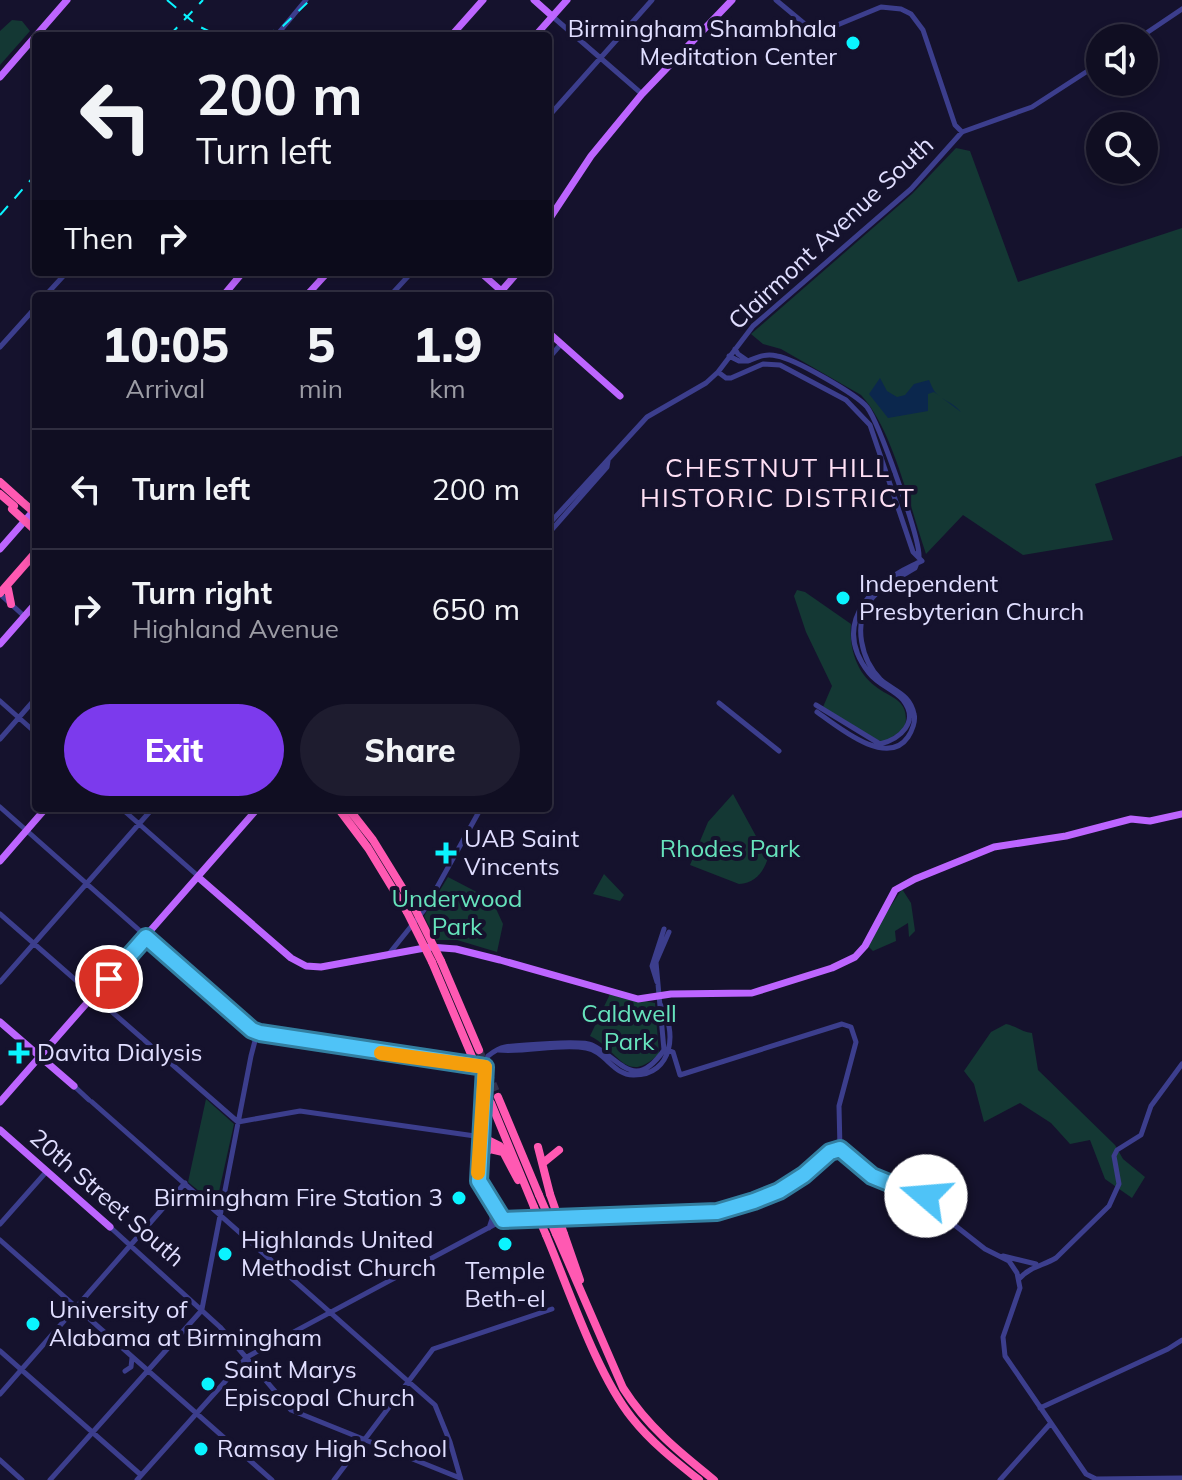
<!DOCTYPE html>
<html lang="en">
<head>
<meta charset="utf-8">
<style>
	body { margin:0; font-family:Mulish,sans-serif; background:#1e1c2f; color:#f1f3f6; height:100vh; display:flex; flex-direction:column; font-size:30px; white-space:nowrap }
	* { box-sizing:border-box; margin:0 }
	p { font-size:26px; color:#9c9ca5 }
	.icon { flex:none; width:44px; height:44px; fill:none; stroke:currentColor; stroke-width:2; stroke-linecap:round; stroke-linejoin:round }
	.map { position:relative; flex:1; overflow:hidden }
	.sheet { position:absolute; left:32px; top:292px; width:520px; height:520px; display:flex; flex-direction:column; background:#100e22; border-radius:8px; box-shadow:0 4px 12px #0003,0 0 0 2px #302e40 }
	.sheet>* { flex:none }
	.top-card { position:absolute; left:32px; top:32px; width:520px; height:244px; border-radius:8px; box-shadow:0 4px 12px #0003,0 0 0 2px #302e40; background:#100e22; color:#f1f3f6; overflow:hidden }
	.fabs { position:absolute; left:1086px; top:24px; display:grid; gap:16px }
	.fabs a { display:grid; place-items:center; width:72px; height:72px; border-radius:50%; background:#100e22; box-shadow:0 4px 12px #0003,0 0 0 2px #302e40; font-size:40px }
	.pin { position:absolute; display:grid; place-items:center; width:68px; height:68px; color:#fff; margin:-34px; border:4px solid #fff; border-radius:50%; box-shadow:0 2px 8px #0007 }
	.me { position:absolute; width:88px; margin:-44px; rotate:288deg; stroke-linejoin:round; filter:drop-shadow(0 0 6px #0008) }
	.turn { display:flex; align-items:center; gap:28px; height:168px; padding:0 32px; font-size:36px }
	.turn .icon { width:104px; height:104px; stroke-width:2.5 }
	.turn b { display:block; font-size:56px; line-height:68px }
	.then { display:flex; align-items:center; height:76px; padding:0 32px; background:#0003; gap:16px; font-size:30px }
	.eta { display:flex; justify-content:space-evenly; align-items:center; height:136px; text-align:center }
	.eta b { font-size:48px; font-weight:800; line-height:56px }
	.cta { display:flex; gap:16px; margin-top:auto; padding:16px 32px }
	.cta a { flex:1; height:92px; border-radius:48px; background:#7c3aed; color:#fff; font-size:32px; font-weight:800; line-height:92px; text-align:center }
	.cta a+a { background:#1e1c2f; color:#f1f3f6 }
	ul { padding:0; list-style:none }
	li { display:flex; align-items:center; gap:24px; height:120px; padding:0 32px; border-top:2px solid #302e40 }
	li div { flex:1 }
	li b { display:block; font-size:30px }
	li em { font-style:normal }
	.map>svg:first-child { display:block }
</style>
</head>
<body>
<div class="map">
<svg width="1182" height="1480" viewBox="0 0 1182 1480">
	<rect width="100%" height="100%" fill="#15122d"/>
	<path fill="#143834" d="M 12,20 L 22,21 L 30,31 L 0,65 L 0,31 Z
		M 956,148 L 970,151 L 1018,282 L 1182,228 L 1182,456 L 1095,484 L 1113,540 L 1023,555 L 963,515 L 926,554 C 910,508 893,429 861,395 L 781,349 L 763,344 L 751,334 L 912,194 Z
		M 797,590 L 805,592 L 851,624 C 849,647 856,672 875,686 C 893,700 910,699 905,728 L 885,742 L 877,740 L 823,707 L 832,686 L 806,632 L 794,596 Z
		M 733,794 L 768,858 C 763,873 755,883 739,884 L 690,865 L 708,822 Z
		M 604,874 L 624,895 L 620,901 L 593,894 Z
		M 448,877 L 492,900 L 503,924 L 497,952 L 457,940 L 436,940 L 424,916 Z
		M 902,889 L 911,903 L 915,931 L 909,937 L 908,923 L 895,931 L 896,941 L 873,951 L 866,944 Z
		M 610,994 L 655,1003 L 659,1054 C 625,1086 620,1051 590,1036 Z
		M 1006,1024 C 1016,1026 1022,1032 1032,1033 L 1038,1070 L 1115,1145 L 1123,1159 L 1145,1177 L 1132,1198 L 1105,1179 L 1090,1140 L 1070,1144 L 1051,1123 L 1020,1103 L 984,1122 L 974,1084 L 964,1071 L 991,1032 Z
		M 206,1099 L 234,1124 L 216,1205 L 188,1182 Z"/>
	<path fill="#0b274d" d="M 880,378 L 887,391 L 897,397 L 905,395 L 914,384 L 929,380 C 931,384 932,388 935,392 C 942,400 954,403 961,412 L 934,392 L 928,394 L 928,411 L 888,418 L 869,394 Z"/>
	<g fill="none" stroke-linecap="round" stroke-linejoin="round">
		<path stroke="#33314c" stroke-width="8" stroke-dasharray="8 4" stroke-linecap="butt" d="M 479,1050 L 498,1097
			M 473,1060 L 491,1103"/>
		<path stroke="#3c3e8d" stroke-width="5" d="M 776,0 L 812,30 L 830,28 L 881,7 L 901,9 L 911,14 L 923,30 L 955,125 L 962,132
			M 552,16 L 642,94
			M 276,36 L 306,0
			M 1139,38 L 1182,9
			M 548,117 L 652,0
			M 45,296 L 67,272
			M 390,296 L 412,272
			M 0,347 L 36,307
			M 735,349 L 738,354 L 748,361 C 758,357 766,353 777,356 C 795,359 856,394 867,407 C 879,423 920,538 919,557
			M 729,356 L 739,361 L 747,361
			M 548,359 L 561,344
			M 718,372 L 726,378 L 731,378 L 763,364 L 780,365 L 846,400 L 870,425 L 913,552 L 922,561 C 877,580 828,620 869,673 C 878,685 895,690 903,700 C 920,722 900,739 880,744 L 816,705
			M 548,525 L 647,417 L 706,383 L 718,372 L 753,326 L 911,189 L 962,132 L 1032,107 L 1100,63
			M 548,534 L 607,467 L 608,461
			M 0,594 L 24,616
			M 0,701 L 36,733
			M 719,703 L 779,751
			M 817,712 C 838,727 887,768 908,737 C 912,731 916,721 914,714 C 910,694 894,691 881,680 C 861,660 853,624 870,601 C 880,587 900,577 915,568 L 917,563
			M 0,739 L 36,698
			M 0,807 L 252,1030 L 293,1039 L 485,1067
			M 121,808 L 198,876
			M 0,914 L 238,1122 L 300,1111 L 482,1137
			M 388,955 L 425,909 L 481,808
			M 0,982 L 153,808
			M 657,982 L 652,966 L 664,929
			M 664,1049 L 673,1052 L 680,1075 L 842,1024 L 851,1027 L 856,1042 L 839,1106 L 840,1149
			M 498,1050 C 526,1053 559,1043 586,1048 C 605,1051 614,1076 634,1075 C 673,1075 678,1031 660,1004
			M 74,1086 L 89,1100
			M 92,1102 L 435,1405 L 450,1442 L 461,1480
			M 840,1149 L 872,1176 L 906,1190
			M904 1195a11 11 0 1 1 22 0a11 11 0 1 1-22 0Z
			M 924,1201 L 985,1249 L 1009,1261 L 1017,1273 L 1020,1288 L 1003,1337 L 1005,1356 L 1086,1474 L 1096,1479 L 1182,1478
			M 557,1219 L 700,1213 L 730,1209 L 779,1191 L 804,1175 L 830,1152 L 840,1149
			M 503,1220 L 479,1181 L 485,1067 L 488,1056 C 493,1052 498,1048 505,1047 C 518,1045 583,1040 592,1045 C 621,1059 634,1093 664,1050 L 656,962 L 669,932
			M 0,1224 L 47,1171
			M 110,1227 L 220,1327 L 291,1410 L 460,1478
			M 489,1228 L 492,1219 L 492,1207
			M 0,1240 L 272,1480
			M 1003,1256 L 1036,1264
			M 1020,1278 C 1031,1266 1043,1266 1056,1258 L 1109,1206 L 1119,1184 L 1114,1156 L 1117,1150 L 1141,1135 L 1151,1106 L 1182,1064
			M 202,1309 L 251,1056 L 256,1037 L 260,1033
			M 0,1351 L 141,1475
			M 125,1371 L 131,1367 L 132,1358
			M 0,1394 L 185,1183
			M 1040,1408 L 1168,1349 L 1182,1340
			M 0,1460 L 22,1480
			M 50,1480 L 202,1310
			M 137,1480 L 247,1357 L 503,1220 L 539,1219
			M 334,1480 L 433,1349 L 552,1309
			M 1000,1480 L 1050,1424"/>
		<path stroke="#bd65ff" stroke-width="7" d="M 534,0 L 552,16
			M 451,36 L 483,0
			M 535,36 L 567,0
			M 0,77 L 67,0
			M 548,221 L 591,156 L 642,94 L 732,0
			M 480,272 L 507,296
			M 223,296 L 243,272
			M 306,296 L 328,272
			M 497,296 L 518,272
			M 548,332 L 620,396
			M 0,549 L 36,508
			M 0,644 L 36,603
			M 0,861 L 46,808
			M 198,877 L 291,958 L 306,966 L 321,967 L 430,947 L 456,949 L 500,960 L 638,999 L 671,994 L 752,993 L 832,968 L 855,957 L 865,946 L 895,890 L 915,879 L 994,847 L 1066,836 L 1131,819 L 1150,821 L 1182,814
			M 0,1022 L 74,1086
			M 0,1102 L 258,808
			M 0,1130 L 110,1227"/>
		<path stroke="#ff59b2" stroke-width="8" d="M 0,482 L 20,500
			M 0,494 L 14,506
			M 8,589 L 11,604
			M 0,593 L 36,552
			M 338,808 L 368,848 L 407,912
			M 348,808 L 373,840 L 413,905
			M 441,961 L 479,1050
			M 432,962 L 473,1059
			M 498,1097 L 539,1195
			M 491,1103 L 534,1207
			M 482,1137 L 500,1146 L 518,1180
			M 538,1147 L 550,1194
			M 479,1159 L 490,1149 L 503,1152
			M 543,1163 L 559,1150
			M 556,1234 L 623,1388 C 647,1426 679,1452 714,1480
			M 564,1234 L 580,1280
			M 546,1235 C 569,1289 596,1373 632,1418 C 651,1442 675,1461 699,1480"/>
		<path stroke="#0af4ff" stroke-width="2" stroke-dasharray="12 10" stroke-linecap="butt" d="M 167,0 L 198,26 L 219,36
			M 169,36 L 203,0
			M 263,36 L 283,26 L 310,0
			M 0,215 L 36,174"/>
		<path stroke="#ff59b2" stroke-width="8" d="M 20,500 L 35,513
			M 12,509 L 36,531
			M 413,905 L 441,961
			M 407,912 L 432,962
			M 550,1194 L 564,1234
			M 539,1195 L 556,1234
			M 534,1207 L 546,1235"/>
	</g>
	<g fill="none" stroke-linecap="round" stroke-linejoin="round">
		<defs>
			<path id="route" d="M 109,979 L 146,937 L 252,1030 L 260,1033 L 485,1067 L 479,1181 L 503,1220 L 717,1212 L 754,1201 L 779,1191 L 804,1175 L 830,1152 L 840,1149 L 872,1176 L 906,1190 C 914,1181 924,1184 926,1196"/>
		</defs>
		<use href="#route" stroke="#337fa1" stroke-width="20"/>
		<use href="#route" stroke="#4fc3f7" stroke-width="14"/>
		<path stroke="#f59e0b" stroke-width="14" d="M 381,1053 L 485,1067 L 478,1173"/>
	</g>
	<g fill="#0af4ff" stroke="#15122d" stroke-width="3">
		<circle cx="853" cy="43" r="8"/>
		<circle cx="843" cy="598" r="8"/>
		<path d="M442 841h8v8h8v8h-8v8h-8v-8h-8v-8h8z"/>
		<path d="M15 1041h8v8h8v8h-8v8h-8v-8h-8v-8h8z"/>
		<circle cx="459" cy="1198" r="8"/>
		<circle cx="505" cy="1244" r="8"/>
		<circle cx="225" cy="1254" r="8"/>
		<circle cx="33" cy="1324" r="8"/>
		<circle cx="208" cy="1384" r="8"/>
		<circle cx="201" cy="1449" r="8"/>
	</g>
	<g text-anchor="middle" stroke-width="8" stroke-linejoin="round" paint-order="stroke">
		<g font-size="24" fill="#e0deff" stroke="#15122d" text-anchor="start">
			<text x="837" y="37" text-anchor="end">Birmingham Shambhala<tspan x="837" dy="28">Meditation Center</tspan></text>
			<text x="859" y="592">Independent<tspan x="859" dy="28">Presbyterian Church</tspan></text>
			<text x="464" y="847">UAB Saint<tspan x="464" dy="28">Vincents</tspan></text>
			<text x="37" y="1061">Davita Dialysis</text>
			<text x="443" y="1206" text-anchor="end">Birmingham Fire Station 3</text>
			<text x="241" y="1248">Highlands United<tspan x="241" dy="28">Methodist Church</tspan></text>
			<text x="505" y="1279" text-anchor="middle">Temple<tspan x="505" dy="28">Beth-el</tspan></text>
			<text x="49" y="1318">University of<tspan x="49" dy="28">Alabama at Birmingham</tspan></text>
			<text x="224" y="1378">Saint Marys<tspan x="224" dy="28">Episcopal Church</tspan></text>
			<text x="217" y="1457">Ramsay High School</text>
		</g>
		<g font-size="24" fill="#e0deff" stroke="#15122d">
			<text transform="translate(831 233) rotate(-43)" y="8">Clairmont Avenue South</text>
			<text transform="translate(107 1198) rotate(41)" y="8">20th Street South</text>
		</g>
		<g font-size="24" fill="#66e3bc" stroke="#15122d">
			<text x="730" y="857">Rhodes Park</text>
			<text x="457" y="907">Underwood<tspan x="457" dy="28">Park</tspan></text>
			<text x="629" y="1022">Caldwell<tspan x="629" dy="28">Park</tspan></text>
		</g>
		<g font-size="26" letter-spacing="2" fill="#ffe0f5" stroke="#15122d">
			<text x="778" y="477">CHESTNUT HILL<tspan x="778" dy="30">HISTORIC DISTRICT</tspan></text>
		</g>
	</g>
</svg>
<div class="fabs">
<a><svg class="icon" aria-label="sound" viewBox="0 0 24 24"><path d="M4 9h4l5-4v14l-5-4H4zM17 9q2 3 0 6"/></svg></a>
<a><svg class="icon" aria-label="search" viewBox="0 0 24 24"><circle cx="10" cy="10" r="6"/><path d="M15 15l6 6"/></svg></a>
</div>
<div class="pin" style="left:109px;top:979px;background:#d93025"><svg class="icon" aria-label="arrive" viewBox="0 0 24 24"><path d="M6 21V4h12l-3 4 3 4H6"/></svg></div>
<svg class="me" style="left:926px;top:1196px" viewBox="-20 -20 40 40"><circle r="19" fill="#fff"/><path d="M0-13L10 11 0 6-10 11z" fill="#4fc3f7"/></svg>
<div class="top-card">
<div class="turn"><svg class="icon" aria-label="left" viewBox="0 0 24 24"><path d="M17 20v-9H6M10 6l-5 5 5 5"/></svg><div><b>200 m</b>Turn left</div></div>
<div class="then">Then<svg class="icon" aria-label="right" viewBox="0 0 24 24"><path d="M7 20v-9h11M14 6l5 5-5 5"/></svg></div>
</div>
<section class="sheet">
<div class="eta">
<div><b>10:05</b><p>Arrival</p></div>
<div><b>5</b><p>min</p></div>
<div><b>1.9</b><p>km</p></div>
</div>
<ul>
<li><svg class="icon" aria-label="left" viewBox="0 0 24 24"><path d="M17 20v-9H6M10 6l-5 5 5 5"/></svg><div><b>Turn left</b></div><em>200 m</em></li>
<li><svg class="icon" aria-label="right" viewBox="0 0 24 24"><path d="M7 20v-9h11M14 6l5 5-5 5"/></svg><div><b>Turn right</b><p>Highland Avenue</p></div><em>650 m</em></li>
</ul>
<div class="cta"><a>Exit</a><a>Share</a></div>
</section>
</div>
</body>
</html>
